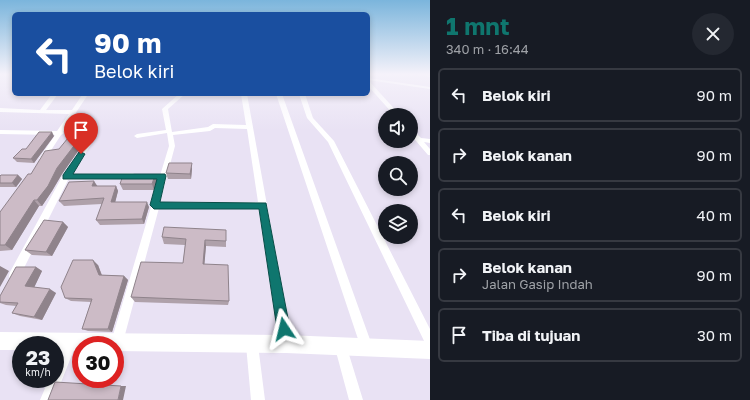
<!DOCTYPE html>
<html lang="id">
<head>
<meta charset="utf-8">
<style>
	body { margin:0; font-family:"Golos Text",sans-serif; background:#242831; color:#f1f3f6; height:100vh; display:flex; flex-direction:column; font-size:15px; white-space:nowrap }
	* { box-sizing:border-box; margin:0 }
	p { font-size:13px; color:#9ea1a6 }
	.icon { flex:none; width:22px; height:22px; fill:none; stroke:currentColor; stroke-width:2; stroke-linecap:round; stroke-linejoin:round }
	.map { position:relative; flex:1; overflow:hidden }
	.drawer { display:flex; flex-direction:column; background:#171b24; width:320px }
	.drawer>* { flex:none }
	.top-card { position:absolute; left:12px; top:12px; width:358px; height:84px; border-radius:6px; box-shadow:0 2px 6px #0003; background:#1a4fa0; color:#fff; overflow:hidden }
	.controls { position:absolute; left:378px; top:108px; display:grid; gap:8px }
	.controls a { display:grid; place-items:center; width:40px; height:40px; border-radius:50%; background:#171b24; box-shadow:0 2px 6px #0003; font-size:20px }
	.speed { position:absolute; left:12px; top:336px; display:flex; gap:8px; font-size:20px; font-weight:700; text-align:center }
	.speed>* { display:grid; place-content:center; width:52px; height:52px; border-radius:50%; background:#171b24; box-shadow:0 2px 6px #0003; line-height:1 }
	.speed small { font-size:10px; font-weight:400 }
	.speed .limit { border:6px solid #d22; background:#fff; color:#111 }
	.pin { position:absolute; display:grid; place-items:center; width:34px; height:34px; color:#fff; margin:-41px -17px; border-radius:50% 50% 50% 0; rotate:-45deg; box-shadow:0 0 4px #0007 }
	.pin .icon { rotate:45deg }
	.me { position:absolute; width:44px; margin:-22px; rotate:350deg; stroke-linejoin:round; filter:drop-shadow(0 0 3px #0008) }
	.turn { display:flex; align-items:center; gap:14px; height:84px; padding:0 16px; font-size:18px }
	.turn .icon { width:52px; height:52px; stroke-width:2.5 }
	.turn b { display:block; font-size:28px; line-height:34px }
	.round { display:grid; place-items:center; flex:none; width:42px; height:42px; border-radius:21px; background:#242831 }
	.headline { display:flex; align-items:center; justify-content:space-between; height:68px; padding:0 16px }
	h1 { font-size:24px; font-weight:700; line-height:30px; color:#0f766e }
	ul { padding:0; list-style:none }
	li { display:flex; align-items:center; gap:12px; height:54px; margin:0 8px 6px; padding:0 8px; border:2px solid #363941; border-radius:6px }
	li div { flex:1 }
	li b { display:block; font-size:15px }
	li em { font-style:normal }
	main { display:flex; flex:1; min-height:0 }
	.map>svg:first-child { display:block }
</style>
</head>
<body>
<main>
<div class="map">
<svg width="430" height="400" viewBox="0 0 430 400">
	<rect width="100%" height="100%" fill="#e9e2f4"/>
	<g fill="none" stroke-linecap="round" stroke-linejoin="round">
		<path fill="#fff" fill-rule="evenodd" d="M 426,74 L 430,75 L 430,77 L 424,76 L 424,74 Z
			M 368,78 L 430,87 L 430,89 L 368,80 Z
			M 368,82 L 370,82 L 400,115 L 394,115 L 368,86 Z
			M 52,94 L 58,94 L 46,110 L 72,110 L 82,95 L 87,96 L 63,132 L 64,133 L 61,135 L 44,161 L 42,161 L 39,159 L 55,135 L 0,134 L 0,130 L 57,131 L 69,114 L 0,112 L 0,108 L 40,110 Z
			M 179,94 L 185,94 L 168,109 L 172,132 L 208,127 L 213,124 L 246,125 L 241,94 L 247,94 L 292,344 L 290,348 L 286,350 L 282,348 L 280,344 L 259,208 L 159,208 L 123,342 L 121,346 L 117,348 L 115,347 L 115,345 L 112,345 L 111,342 L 151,207 L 150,205 L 152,202 L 169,146 L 167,133 L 137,138 L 134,136 L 137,134 L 166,130 L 162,109 ZM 215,128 L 247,129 L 258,202 L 160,202 L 175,146 L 173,135 L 210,131 Z
			M 276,94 L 282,94 L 373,348 L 371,352 L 367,354 L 363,352 L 361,348 Z
			M 299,94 L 305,94 L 313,118 L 334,141 L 430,329 L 430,347 L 426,345 L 328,142 L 307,118 Z
			M 411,129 L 413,130 L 421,138 L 430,139 L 430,143 L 424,142 L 430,149 L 430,155 L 428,155 L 411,135 Z
			M 89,141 L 92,143 L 72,174 L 133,173 L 137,176 L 133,179 L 68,180 L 18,280 L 14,281 L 10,280 L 9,276 L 10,272 L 63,175 L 87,142 Z
			M 71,336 L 75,338 L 77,342 L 54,400 L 40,400 L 49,379 L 55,379 L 55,365 L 67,338 Z
			M 252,339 L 256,341 L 258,345 L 265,400 L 251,400 L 246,345 L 248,341 Z
			M 341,342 L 345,344 L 347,348 L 363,400 L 349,400 L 335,348 L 337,344 Z"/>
		<path fill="#fff" fill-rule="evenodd" d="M 0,332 L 286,335 L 430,341 L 430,359 L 286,353 L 115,351 L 115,345 L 81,345 L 81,351 L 55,351 L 55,345 L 21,345 L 21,350 L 0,350 Z"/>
	</g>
	<path fill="#afa1aa" d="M 54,136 L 34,163 L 17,162 L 13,158 Z
		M 80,138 L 83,144 L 62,174 L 52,191 L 42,206 L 39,206 L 12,250 L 0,251 L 0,212 L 31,174 Z
		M 192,169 L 191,179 L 168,179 L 166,173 Z
		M 18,175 L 22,179 L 16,187 L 0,187 L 0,176 Z
		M 155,175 L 157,181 L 154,190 L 123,190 L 120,184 Z
		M 97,186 L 116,186 L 118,191 L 115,202 L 149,207 L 144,224 L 100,225 L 96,220 L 102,204 L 64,206 L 59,201 Z
		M 63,222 L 68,227 L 52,256 L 32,255 L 25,250 Z
		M 162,237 L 226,241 L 226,247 L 206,246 L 204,264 L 229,301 L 228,305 L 135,302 L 131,297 L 183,263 L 185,245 L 164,244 Z
		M 98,265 L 102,275 L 124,276 L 128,280 L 112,332 L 88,331 L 82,329 L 91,302 L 71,301 L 65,298 Z
		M 36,267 L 42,271 L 34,287 L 56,293 L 42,320 L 20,316 L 12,313 L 16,306 L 6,305 L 0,303 L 0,296 Z"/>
	<path fill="#8f838b" d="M 52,132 L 54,136 L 34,163 L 31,159 Z
		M 80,138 L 83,144 L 62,174 L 52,191 L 42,206 L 37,200 L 57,168 Z
		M 192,163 L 192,169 L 191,179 L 190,174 Z
		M 18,175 L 22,179 L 16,187 L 12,183 Z
		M 155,175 L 157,181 L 154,190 L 152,184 Z
		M 94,181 L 98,187 L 92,186 Z
		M 116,186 L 118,191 L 114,207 L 111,202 Z
		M 34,200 L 39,206 L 12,250 L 5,245 Z
		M 147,202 L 149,207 L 144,224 L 142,219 Z
		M 63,222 L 68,227 L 52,256 L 46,252 Z
		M 205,240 L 206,246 L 204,270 L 203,264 Z
		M 93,260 L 98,265 L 103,279 L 99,275 Z
		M 0,266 L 9,271 L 0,287 Z
		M 36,267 L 42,271 L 33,290 L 25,286 Z
		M 124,276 L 128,280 L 112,332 L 108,329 Z
		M 50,289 L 56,293 L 42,320 L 34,317 Z
		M 121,386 L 126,386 L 123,400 L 118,400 Z"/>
	<path fill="#ccbbc6" stroke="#8f838b" d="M 39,132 L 52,132 L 31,159 L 13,158 L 22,149 L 26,149 Z
		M 68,138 L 80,138 L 57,168 L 48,186 L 37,200 L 34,200 L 5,245 L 0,245 L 0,212 L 28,174 L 31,174 L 45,151 L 59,149 Z
		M 169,163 L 192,163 L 190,174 L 166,173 Z
		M 1,175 L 18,175 L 12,183 L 0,183 L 0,176 Z
		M 123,175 L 155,175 L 152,184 L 120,184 Z
		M 94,181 L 92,186 L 116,186 L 111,202 L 147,202 L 142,219 L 96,220 L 104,198 L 59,201 L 69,182 Z
		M 44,220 L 63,222 L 46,252 L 25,250 Z
		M 164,227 L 226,230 L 226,241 L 205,240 L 203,264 L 228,265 L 229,301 L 131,297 L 141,262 L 183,263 L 186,239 L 162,237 Z
		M 73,260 L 93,260 L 99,275 L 124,276 L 108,329 L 82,329 L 92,299 L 65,298 L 61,287 Z
		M 16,267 L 36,267 L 25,286 L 50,289 L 34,317 L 12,313 L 18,303 L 0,302 L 0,296 Z
		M 55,382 L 121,386 L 118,400 L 48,400 Z"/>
	<linearGradient id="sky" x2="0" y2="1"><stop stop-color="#7bb5dc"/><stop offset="0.57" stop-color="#f5f2fa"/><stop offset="1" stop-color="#f5f2fa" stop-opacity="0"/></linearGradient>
	<rect width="430" height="130" fill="url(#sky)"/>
	<path fill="#0f766e" stroke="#0a4d48" d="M 79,152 L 81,152 L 85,154 L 73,174 L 165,174 L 166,176 L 160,202 L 266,203 L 290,329 L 288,334 L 284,335 L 279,334 L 277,329 L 259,209 L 154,209 L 150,205 L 157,179 L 63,179 L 63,175 Z"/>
</svg>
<div class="controls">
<a><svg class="icon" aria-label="sound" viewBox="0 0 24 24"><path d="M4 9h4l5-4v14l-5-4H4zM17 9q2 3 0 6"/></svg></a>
<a><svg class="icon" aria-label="search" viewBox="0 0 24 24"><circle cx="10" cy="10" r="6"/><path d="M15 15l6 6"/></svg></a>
<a><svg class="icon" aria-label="layers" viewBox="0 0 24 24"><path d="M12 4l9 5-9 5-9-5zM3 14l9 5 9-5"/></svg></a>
</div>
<div class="speed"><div>23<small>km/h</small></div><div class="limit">30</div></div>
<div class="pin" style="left:81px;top:154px;background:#d93025"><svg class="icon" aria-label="arrive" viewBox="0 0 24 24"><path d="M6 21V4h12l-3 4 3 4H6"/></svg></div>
<svg class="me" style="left:284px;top:329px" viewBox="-20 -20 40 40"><path d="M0-17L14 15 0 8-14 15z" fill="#0f766e" stroke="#fff" stroke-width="4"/></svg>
<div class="top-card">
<div class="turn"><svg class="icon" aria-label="left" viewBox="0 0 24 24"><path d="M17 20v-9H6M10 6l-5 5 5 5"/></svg><div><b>90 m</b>Belok kiri</div></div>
</div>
</div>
<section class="drawer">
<div class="headline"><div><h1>1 mnt</h1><p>340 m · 16:44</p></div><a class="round"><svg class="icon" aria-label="close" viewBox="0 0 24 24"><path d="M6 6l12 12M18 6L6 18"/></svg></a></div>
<ul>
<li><svg class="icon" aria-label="left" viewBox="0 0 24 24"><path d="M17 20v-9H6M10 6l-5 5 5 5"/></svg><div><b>Belok kiri</b></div><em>90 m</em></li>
<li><svg class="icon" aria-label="right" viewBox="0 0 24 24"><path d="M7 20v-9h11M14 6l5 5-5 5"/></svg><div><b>Belok kanan</b></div><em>90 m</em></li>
<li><svg class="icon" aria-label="left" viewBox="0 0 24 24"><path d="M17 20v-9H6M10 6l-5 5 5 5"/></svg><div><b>Belok kiri</b></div><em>40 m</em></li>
<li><svg class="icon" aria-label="right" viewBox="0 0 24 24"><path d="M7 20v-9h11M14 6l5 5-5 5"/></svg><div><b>Belok kanan</b><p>Jalan Gasip Indah</p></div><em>90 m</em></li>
<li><svg class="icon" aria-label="arrive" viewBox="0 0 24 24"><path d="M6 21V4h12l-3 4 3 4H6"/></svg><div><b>Tiba di tujuan</b></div><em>30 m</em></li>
</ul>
</section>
</main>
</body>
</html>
